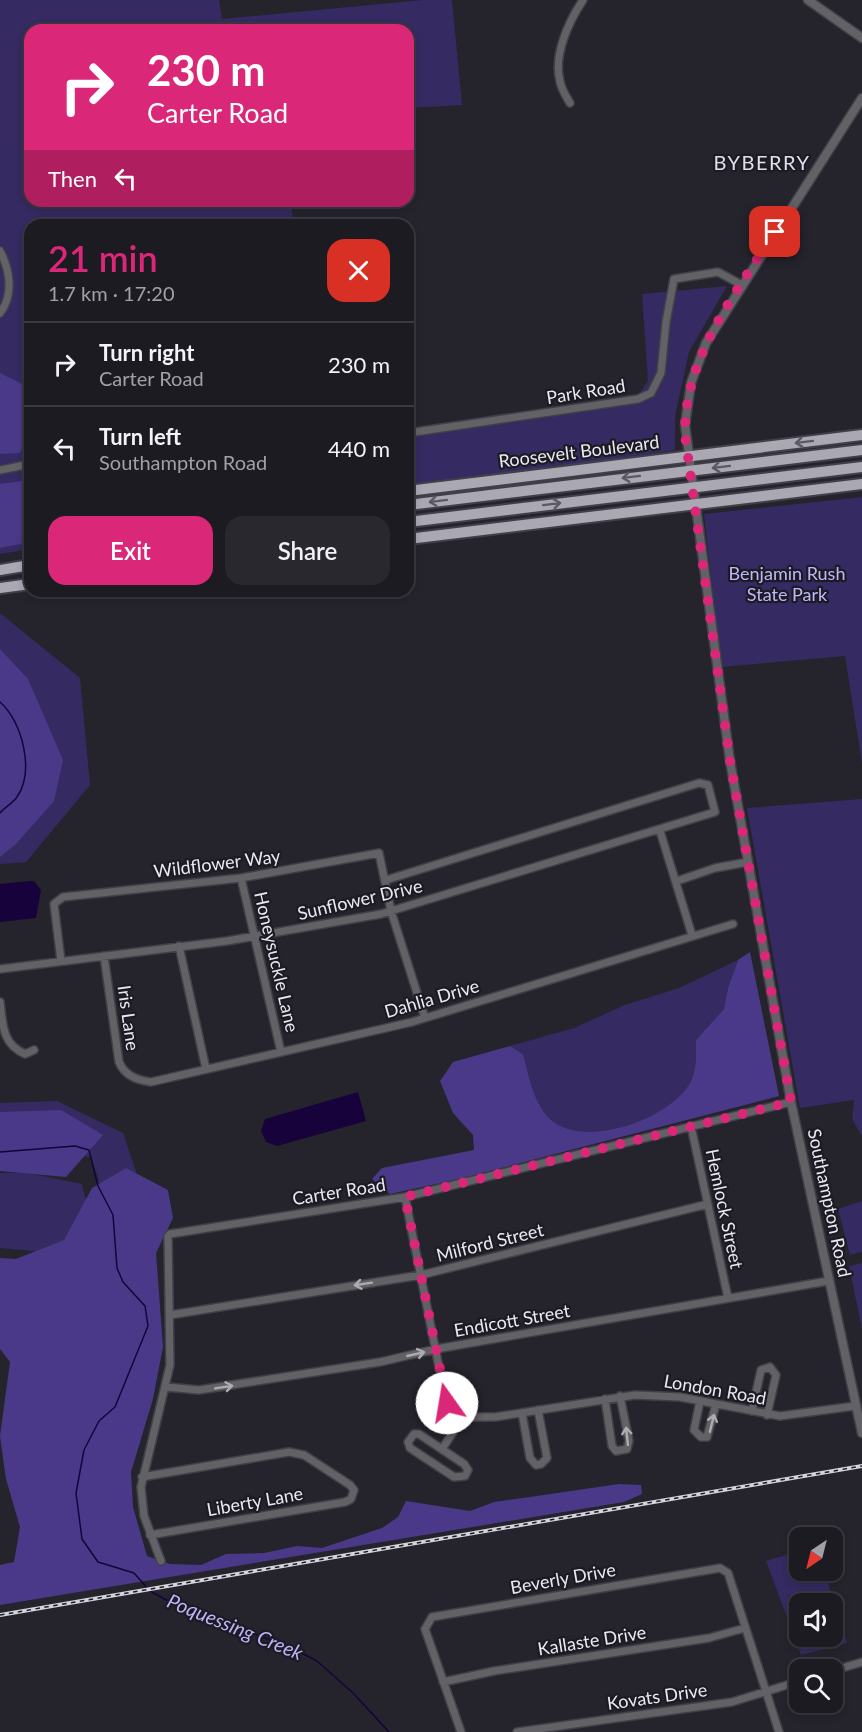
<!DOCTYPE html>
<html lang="en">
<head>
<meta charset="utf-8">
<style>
	body { margin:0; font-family:Lato,sans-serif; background:#29282f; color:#f1f3f6; height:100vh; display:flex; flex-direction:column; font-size:22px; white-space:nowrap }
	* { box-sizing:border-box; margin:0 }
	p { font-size:20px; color:#a0a1a5 }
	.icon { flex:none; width:33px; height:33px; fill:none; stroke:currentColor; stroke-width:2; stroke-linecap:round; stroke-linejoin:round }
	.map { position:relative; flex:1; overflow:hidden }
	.panel { position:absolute; left:24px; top:219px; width:390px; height:378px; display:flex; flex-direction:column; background:#1c1b22; border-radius:18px; box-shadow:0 3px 9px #0003,0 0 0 2px #3a3940 }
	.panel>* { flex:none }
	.guide { position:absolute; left:24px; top:24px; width:390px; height:183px; border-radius:18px; box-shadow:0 3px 9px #0003,0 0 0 2px #3a3940; background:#db2777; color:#fff; overflow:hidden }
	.needle { width:39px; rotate:215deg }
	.buttons { position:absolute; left:789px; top:1527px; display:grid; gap:12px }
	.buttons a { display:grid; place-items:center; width:54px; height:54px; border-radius:12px; background:#1c1b22; box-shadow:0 3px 9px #0003,0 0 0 2px #3a3940; font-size:30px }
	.pin { position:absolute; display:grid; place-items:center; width:51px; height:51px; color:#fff; margin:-26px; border-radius:12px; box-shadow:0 3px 9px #0006 }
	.me { position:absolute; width:66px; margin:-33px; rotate:347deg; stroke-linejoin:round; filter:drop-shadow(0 0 4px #0008) }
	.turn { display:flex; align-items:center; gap:21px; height:126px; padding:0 24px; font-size:27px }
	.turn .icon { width:78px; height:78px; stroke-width:2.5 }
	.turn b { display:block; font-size:42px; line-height:51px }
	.then { display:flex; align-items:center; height:57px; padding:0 24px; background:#0003; gap:12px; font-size:22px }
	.round { display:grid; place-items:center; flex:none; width:63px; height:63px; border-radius:18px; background:#29282f }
	.head { display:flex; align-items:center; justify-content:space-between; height:102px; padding:0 24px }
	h1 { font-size:36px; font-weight:600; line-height:45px; color:#db2777 }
	.action { display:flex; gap:12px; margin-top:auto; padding:12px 24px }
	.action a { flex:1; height:69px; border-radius:18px; background:#db2777; color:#fff; font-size:24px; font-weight:600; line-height:69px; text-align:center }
	.action a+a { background:#29282f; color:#f1f3f6 }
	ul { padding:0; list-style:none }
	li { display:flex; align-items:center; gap:18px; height:84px; padding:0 24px; border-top:2px solid #3a3940 }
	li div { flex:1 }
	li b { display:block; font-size:22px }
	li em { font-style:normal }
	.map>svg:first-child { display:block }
</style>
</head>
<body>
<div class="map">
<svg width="862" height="1732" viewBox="0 0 862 1732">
	<rect width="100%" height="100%" fill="#25242d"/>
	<path fill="#352a61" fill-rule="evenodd" d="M 0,0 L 219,0 L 222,19 L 423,0 L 452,0 L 462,105 L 408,108 L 408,30 L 30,30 L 30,201 L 290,201 L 294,225 L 30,225 L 30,549 L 0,554 Z
		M 727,286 L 689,352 L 675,416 L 675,450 L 408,491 L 408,429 L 632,404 L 648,381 L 642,294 Z
		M 862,497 L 862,763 L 845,656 L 721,667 L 704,514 Z
		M 0,613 L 80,678 L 90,785 L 26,862 L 0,864 Z
		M 862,799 L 862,1136 L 852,1119 L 854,1100 L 800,1108 L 747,808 Z
		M 738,960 L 728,988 L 724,1009 L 696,1040 C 696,1053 697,1068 691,1081 C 672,1119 582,1151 549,1118 C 533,1101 529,1076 523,1054 L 510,1046 L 574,1028 L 625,1005 L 679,988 Z
		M 57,1101 L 123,1133 L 139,1180 L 103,1211 L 98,1178 L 91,1157 L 58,1153 L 0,1157 L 0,1103 Z
		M 0,1173 L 27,1173 L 82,1184 L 85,1197 L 102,1216 L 103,1239 L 47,1252 L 0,1248 Z
		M 862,1201 L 862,1252 L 850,1255 L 838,1209 Z
		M 862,1263 L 862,1329 L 849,1266 Z
		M 799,1551 L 800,1570 L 824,1571 L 847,1643 L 801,1655 L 766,1561 ZM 800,1604 L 832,1604 L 832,1636 L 800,1636 Z"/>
	<path fill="#4a3988" d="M 0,373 L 30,388 L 30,423 L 20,453 L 0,454 Z
		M 30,480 L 30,542 L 0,548 L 0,484 Z
		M 0,649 L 28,679 L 63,760 L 54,801 L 16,844 L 0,857 Z
		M 750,952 L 779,1096 L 459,1179 L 390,1194 L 372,1179 L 382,1168 L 474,1150 L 473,1135 L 453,1113 L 440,1081 L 453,1062 L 510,1046 L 523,1054 C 529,1076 533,1101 549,1118 C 582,1151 672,1119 691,1081 C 697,1068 696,1053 696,1040 L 724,1009 L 728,988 L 738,960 Z
		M 61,1110 L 103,1135 L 66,1177 L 0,1171 L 0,1112 Z
		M 126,1168 L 168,1190 L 173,1218 L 156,1253 L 163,1347 L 153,1399 L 131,1472 L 133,1507 L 147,1556 L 170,1564 L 201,1565 L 226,1554 L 264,1553 L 297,1546 L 322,1548 L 382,1528 L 398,1517 L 406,1501 L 470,1511 L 494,1502 L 530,1497 L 619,1484 L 641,1485 L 642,1494 L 624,1502 L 0,1605 L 0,1565 L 14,1562 L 20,1527 L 6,1479 L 0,1436 L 10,1362 L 0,1349 L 0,1258 L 16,1259 L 64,1240 L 92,1188 Z"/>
	<path fill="#17023c" d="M 30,881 L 34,881 L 41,890 L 36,918 L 0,922 L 0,884 Z
		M 358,1092 L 366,1121 L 277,1146 L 266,1142 L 261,1131 L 265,1119 Z"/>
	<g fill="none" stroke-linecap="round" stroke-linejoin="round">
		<path stroke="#17023c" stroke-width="1.5" d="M 0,702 C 22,721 35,771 17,797 C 13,803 5,807 0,813
			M 0,1152 L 75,1146 L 89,1150 L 98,1186 L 113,1215 L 117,1268 L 123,1282 L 145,1306 L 148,1326 L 115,1407 L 99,1421 L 84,1450 L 76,1493 L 82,1539 L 98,1562 L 134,1573 L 150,1591 L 179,1607 L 290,1647 L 317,1661 L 353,1693 L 389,1732"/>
		<defs>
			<path id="minor" d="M 570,103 C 566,96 561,89 560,81 C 553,55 569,21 583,0
				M 0,251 C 10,270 14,295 0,313
				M 408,433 L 638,399 L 651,393 L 661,373 L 666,322 L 674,279 L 718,272 L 742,285
				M 0,470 L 30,464
				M 660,831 L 692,935
				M 241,878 L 281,1052
				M 677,881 L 715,868 L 748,862
				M 179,946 L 206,1069
				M 104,956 L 119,1062 C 125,1076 137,1080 151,1082 L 412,1022 L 733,924
				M 61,961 L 54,904 L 63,897 L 241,878 L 379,853 L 391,911 L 425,1018
				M 0,969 L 227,941 L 381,914 L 715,812 L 708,785 L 699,783 L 386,880
				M 0,1002 C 3,1025 2,1044 25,1054 L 34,1050
				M 691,1126 L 728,1298
				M 405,1197 L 445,1397 L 450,1407 L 463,1417
				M 170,1315 L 421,1275 L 708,1204
				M 166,1387 L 199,1390 L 380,1362 L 436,1349 L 828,1281
				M 605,1399 L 612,1446 L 616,1451 L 627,1449 L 629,1441 L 620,1396
				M 700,1401 L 694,1430 L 701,1437 L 707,1437 L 716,1404
				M 752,1411 L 761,1370 L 770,1367 L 776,1375 L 767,1415
				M 522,1413 L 530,1458 L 536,1465 L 541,1464 L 547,1458 L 538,1410
				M 463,1417 L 495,1417 L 635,1395 L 680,1397 L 780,1416 L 855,1406
				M 414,1434 L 419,1434 L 464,1464 L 468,1470 L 465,1476 L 454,1477 L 410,1448 L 408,1442 Z
				M 442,1449 L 463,1417
				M 142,1477 L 289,1452 L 304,1455 L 350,1485 L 354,1490 L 351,1499 L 345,1502 L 150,1535
				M 161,1561 L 144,1516 L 141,1487 L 170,1365 L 168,1236 L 170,1234 L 405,1197 L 791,1102
				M 832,1671 L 862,1662
				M 443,1682 L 494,1671 L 709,1638 L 745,1628
				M 461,1732 L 425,1629 L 432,1617 L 720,1568 L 728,1573 L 779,1732
				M 517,1732 L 732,1702 L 800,1681"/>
			<path id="tertiary" d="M 808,0 L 862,38
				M 862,98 L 706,343 L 691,383 L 685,425 L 730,761 L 791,1102 L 862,1433"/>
			<path id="trunk" d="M 408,491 L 862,435
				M 408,505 L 862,450
				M 408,522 L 862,467
				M 408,539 L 862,484
				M 0,570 L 30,565
				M 0,588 L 30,584"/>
		</defs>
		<use href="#minor" stroke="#414048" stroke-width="10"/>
		<use href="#tertiary" stroke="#414048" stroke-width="11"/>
		<use href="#trunk" stroke="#414048" stroke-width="14"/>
		<use href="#minor" stroke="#616166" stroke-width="7"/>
		<use href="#tertiary" stroke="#616166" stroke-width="8"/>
		<use href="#trunk" stroke="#a9a8b3" stroke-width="10"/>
		<defs>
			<path id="rail" d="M 0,1615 L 862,1466"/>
		</defs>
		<use href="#rail" stroke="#d4d3db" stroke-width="4"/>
		<use href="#rail" stroke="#1c1b24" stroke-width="1.5" stroke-dasharray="4.5" stroke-linecap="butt"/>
	</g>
	<defs><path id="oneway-shaft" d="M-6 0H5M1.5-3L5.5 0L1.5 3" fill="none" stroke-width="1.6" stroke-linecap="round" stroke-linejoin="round" transform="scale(1.5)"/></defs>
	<g stroke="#5b5a64">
		<use href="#oneway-shaft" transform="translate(804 442) rotate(173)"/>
		<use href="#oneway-shaft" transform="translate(721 467) rotate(173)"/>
		<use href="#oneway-shaft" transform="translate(631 477) rotate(173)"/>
		<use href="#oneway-shaft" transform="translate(438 501) rotate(173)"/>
		<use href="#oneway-shaft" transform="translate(552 504) rotate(-7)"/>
	</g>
	<g stroke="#acacb2">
		<use href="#oneway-shaft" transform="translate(363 1284) rotate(171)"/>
		<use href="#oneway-shaft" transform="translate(416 1354) rotate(-13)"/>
		<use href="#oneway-shaft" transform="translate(224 1387) rotate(-9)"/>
		<use href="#oneway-shaft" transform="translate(712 1423) rotate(-76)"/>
		<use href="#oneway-shaft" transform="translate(627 1436) rotate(-96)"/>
	</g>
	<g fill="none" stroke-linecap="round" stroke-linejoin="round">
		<path stroke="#db2777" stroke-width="10" stroke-dasharray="0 18" d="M 447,1403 L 405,1197 L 791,1102 L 730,761 L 685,435 C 684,356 735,295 775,232"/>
	</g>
	<g text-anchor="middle" stroke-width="4.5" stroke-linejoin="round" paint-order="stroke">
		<g font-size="18" fill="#eae9f0" stroke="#1c1b24">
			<text transform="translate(586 392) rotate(-9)" y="6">Park Road</text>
			<text transform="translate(579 452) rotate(-7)" y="6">Roosevelt Boulevard</text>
			<text transform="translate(217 864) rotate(-7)" y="6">Wildflower Way</text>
			<text transform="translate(360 900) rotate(-13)" y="6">Sunflower Drive</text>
			<text transform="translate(276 962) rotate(77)" y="6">Honeysuckle Lane</text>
			<text transform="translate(432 999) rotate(-16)" y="6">Dahlia Drive</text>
			<text transform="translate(128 1018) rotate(82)" y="6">Iris Lane</text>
			<text transform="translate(339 1192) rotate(-9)" y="6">Carter Road</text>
			<text transform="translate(829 1203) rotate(78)" y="6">Southampton Road</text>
			<text transform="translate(724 1209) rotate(78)" y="6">Hemlock Street</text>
			<text transform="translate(490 1243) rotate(-14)" y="6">Milford Street</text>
			<text transform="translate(512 1321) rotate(-10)" y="6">Endicott Street</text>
			<text transform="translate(715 1390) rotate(10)" y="6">London Road</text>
			<text transform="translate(255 1502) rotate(-10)" y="6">Liberty Lane</text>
			<text transform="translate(563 1579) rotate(-10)" y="6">Beverly Drive</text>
			<text transform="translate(592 1641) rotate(-9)" y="6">Kallaste Drive</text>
			<text transform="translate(657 1697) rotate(-8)" y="6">Kovats Drive</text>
		</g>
		<g font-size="18" fill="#c0b7fa" stroke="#1c1b24">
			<text x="787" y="580">Benjamin Rush<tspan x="787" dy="21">State Park</tspan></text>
		</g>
		<g font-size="20" letter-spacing="1.5" fill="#e0dfec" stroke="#1c1b24">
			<text x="762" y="170">BYBERRY</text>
		</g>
		<g font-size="20" font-style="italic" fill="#bdb4f7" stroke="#1c1b24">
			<text transform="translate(235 1627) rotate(22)" y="7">Poquessing Creek</text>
		</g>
	</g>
</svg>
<div class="buttons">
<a><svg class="needle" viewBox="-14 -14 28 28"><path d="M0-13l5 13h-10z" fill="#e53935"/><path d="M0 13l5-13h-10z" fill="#a0a1a5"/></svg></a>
<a><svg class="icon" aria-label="sound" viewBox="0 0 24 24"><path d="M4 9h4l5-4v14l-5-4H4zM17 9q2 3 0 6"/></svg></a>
<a><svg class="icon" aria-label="search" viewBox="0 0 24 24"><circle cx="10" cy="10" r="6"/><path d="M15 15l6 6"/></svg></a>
</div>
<div class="pin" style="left:775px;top:232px;background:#d93025"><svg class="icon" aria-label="arrive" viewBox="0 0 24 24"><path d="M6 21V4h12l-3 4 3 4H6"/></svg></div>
<svg class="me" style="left:447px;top:1403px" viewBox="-20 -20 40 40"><circle r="19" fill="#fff"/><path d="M0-13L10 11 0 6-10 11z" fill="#db2777"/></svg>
<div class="guide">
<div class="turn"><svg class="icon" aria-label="right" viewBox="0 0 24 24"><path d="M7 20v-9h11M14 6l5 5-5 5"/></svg><div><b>230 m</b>Carter Road</div></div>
<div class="then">Then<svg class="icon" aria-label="left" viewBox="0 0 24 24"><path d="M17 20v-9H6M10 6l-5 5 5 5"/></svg></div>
</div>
<section class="panel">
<div class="head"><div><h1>21 min</h1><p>1.7 km · 17:20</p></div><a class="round" style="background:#d93025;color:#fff"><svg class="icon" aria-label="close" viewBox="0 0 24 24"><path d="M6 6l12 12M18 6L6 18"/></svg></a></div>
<ul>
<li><svg class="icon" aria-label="right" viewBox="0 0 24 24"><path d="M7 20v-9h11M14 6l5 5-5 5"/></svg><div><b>Turn right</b><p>Carter Road</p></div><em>230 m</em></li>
<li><svg class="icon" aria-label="left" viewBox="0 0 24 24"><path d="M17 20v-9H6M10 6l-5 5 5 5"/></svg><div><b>Turn left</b><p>Southampton Road</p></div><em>440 m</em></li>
</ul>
<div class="action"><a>Exit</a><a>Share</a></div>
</section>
</div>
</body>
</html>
